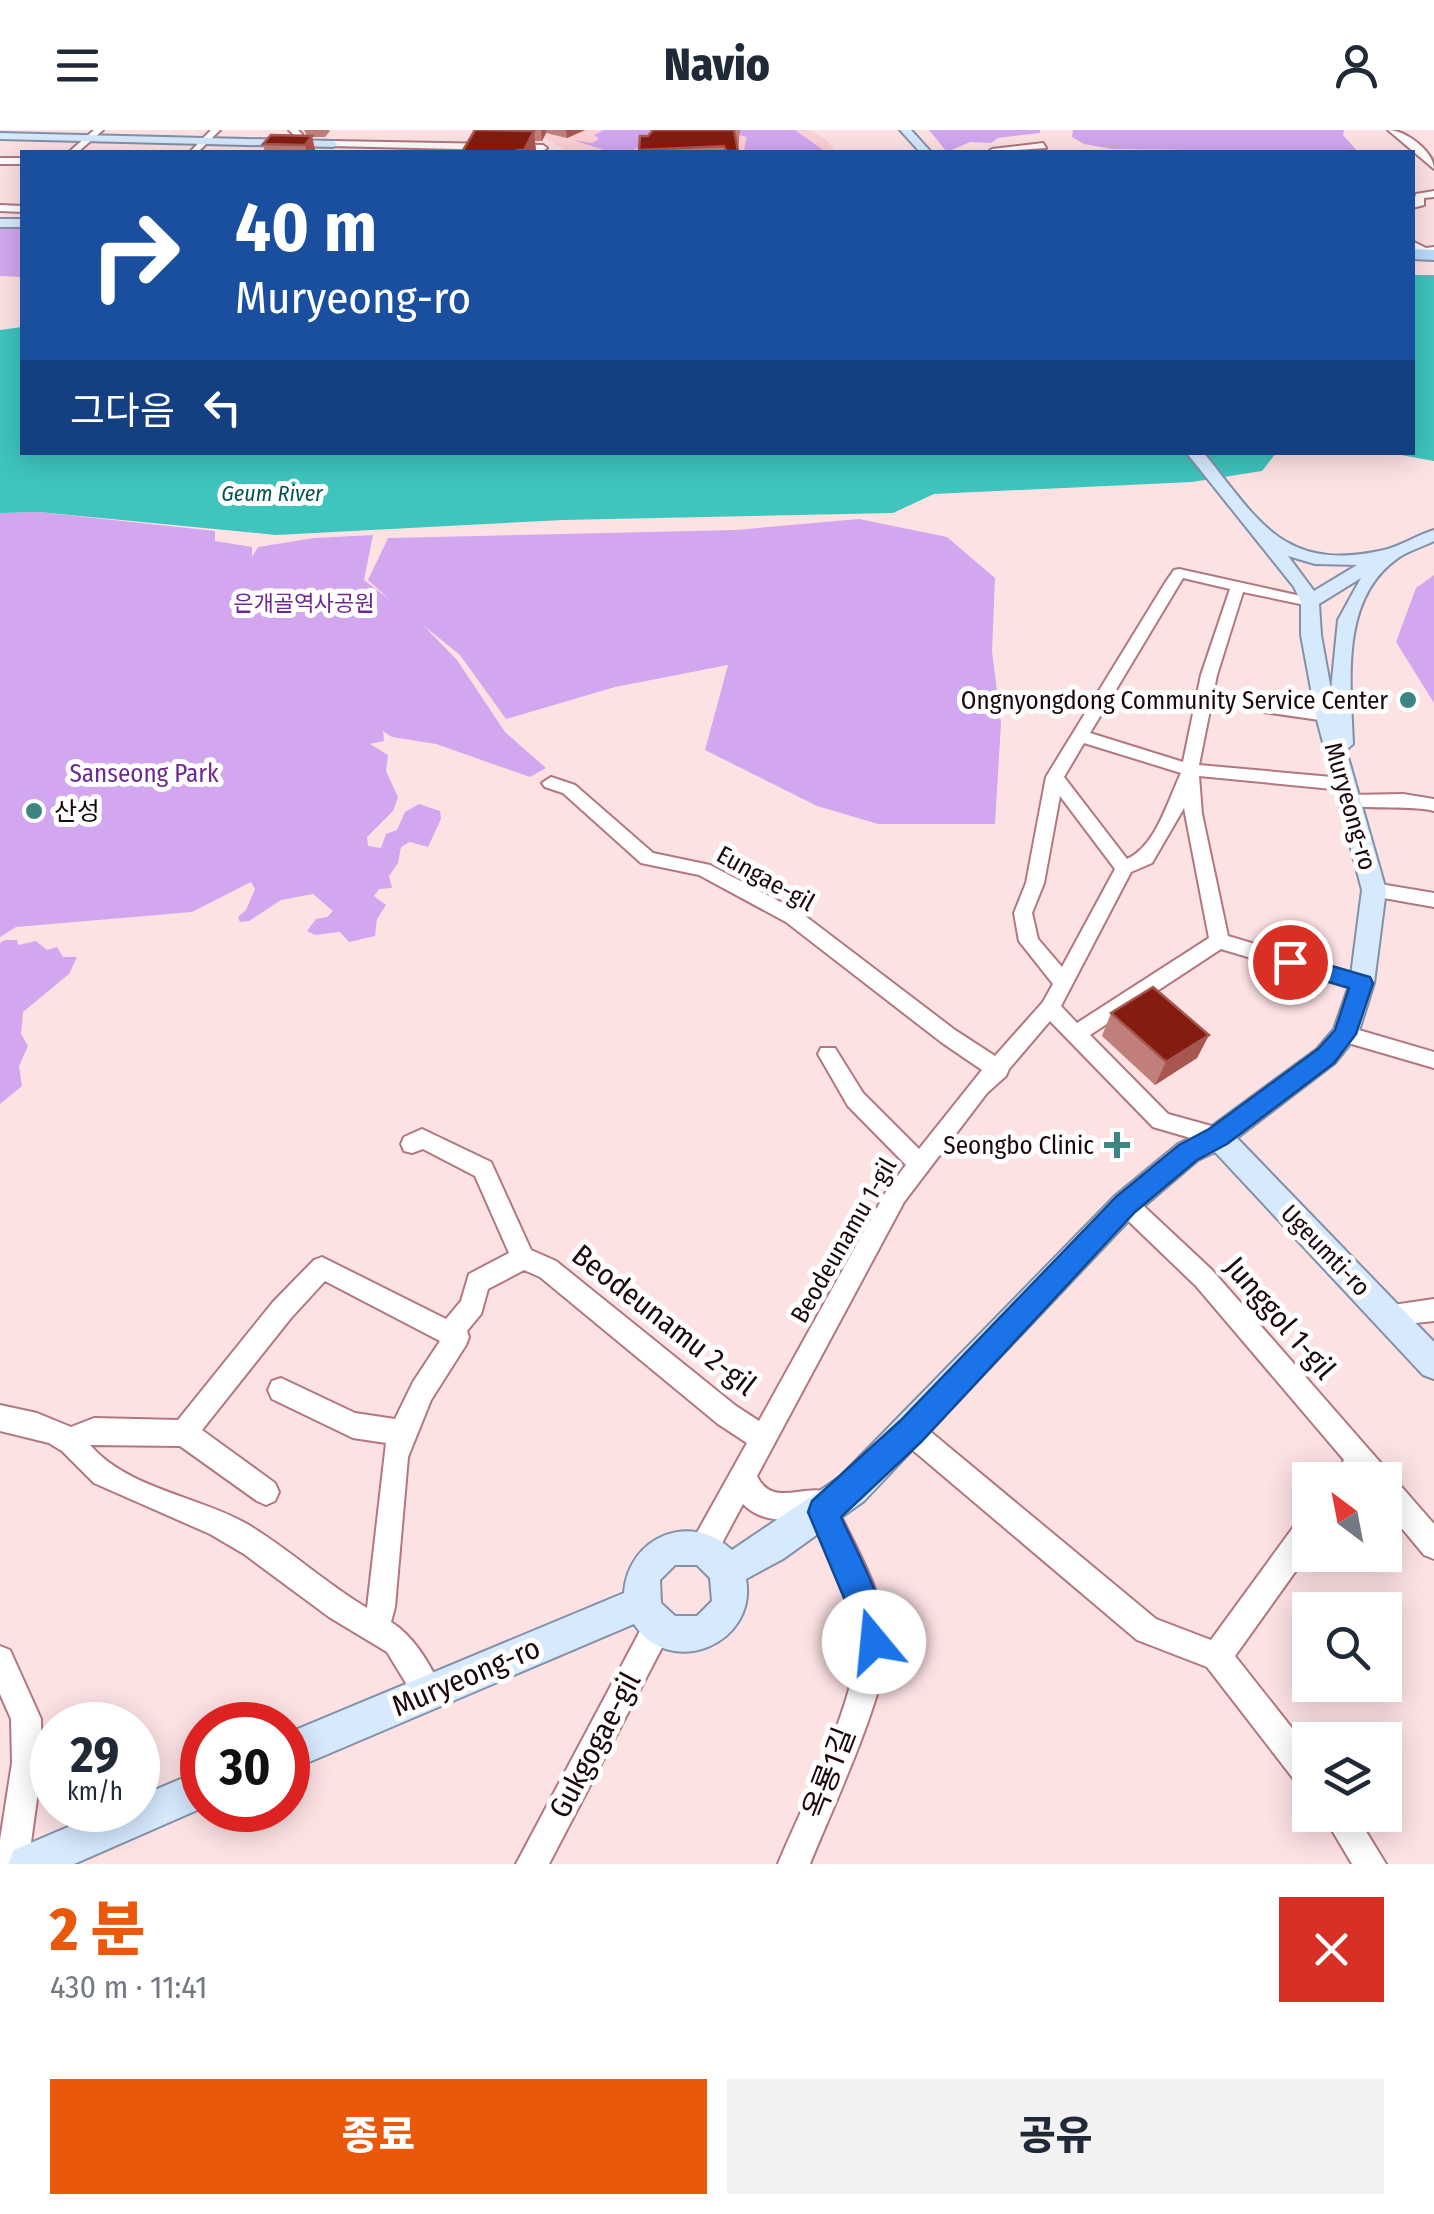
<!DOCTYPE html>
<html lang="ko">
<head>
<meta charset="utf-8">
<style>
	body { margin:0; font-family:"Fira Sans Condensed","Noto Sans KR",sans-serif; background:#f2f2f3; color:#1f2937; height:100vh; display:flex; flex-direction:column; font-size:38px; white-space:nowrap }
	* { box-sizing:border-box; margin:0 }
	p { font-size:32px; color:#747a83 }
	.icon { flex:none; width:55px; height:55px; fill:none; stroke:currentColor; stroke-width:2; stroke-linecap:round; stroke-linejoin:round }
	.map { position:relative; height:1734px; overflow:hidden }
	.details { display:flex; flex-direction:column; background:#fff; flex:1 }
	.details>* { flex:none }
	.banner { position:absolute; left:20px; top:20px; width:1395px; height:305px; border-radius:0px; box-shadow:0 5px 25px #0003; background:#1a4fa0; color:#fff; overflow:hidden }
	.needle { width:65px; rotate:328deg }
	.buttons { position:absolute; left:1292px; top:1332px; display:grid; gap:20px }
	.buttons a { display:grid; place-items:center; width:110px; height:110px; border-radius:0px; background:#fff; box-shadow:0 5px 25px #0003; font-size:50px }
	.speed { position:absolute; left:30px; top:1572px; display:flex; gap:20px; font-size:50px; font-weight:700; text-align:center }
	.speed>* { display:grid; place-content:center; width:130px; height:130px; border-radius:50%; background:#fff; box-shadow:0 5px 25px #0003; line-height:1 }
	.speed small { font-size:25px; font-weight:400 }
	.speed .limit { border:15px solid #d22; background:#fff; color:#111 }
	.pin { position:absolute; display:grid; place-items:center; width:85px; height:85px; color:#fff; margin:-42px; border:5px solid #fff; border-radius:50%; box-shadow:0 2px 10px #0007 }
	.me { position:absolute; width:110px; margin:-55px; rotate:343deg; stroke-linejoin:round; filter:drop-shadow(0 0 8px #0008) }
	.turn { display:flex; align-items:center; gap:35px; height:210px; padding:0 50px; font-size:45px }
	.turn .icon { width:130px; height:130px; stroke-width:2.5 }
	.turn b { display:block; font-size:70px; line-height:85px }
	.then { display:flex; align-items:center; height:95px; padding:0 50px; background:#0003; gap:20px; font-size:38px }
	.round { display:grid; place-items:center; flex:none; width:105px; height:105px; border-radius:0px; background:#f2f2f3 }
	.summary { display:flex; align-items:center; justify-content:space-between; height:170px; padding:0 50px }
	h1 { font-size:60px; font-weight:800; line-height:75px; color:#ea580c }
	.action { display:flex; gap:20px; margin-top:auto; padding:20px 50px }
	.action a { flex:1; height:115px; border-radius:0px; background:#ea580c; color:#fff; font-size:40px; font-weight:800; line-height:115px; text-align:center }
	.action a+a { background:#f2f2f3; color:#1f2937 }
	header { display:flex; justify-content:space-between; align-items:center; height:130px; padding:0 50px; background:#fff; font-size:45px; font-weight:800 }
	.map>svg:first-child { display:block }
</style>
</head>
<body>
<header><svg class="icon" aria-label="menu" viewBox="0 0 24 24"><path d="M4 6h16M4 12h16M4 18h16"/></svg>Navio<svg class="icon" aria-label="person" viewBox="0 0 24 24"><circle cx="12" cy="8" r="4"/><path d="M4 21q1-7 8-7t8 7"/></svg></header>
<div class="map">
<svg width="1434" height="1734" viewBox="0 0 1434 1734">
	<rect width="100%" height="100%" fill="#fde2e4"/>
	<path fill="#fed1d6" d="M 533,0 L 809,0 L 826,9 L 836,22 L 567,22 Z"/>
	<path fill="#d2a7f0" d="M 604,0 L 685,0 L 627,22 L 610,22 L 573,10 L 592,13 L 599,9 L 594,5 Z
		M 717,0 L 795,0 L 826,22 L 750,22 L 744,19 L 747,7 Z
		M 929,0 L 1040,0 L 1040,3 L 998,8 L 991,13 L 970,12 L 947,22 Z
		M 1073,0 L 1344,0 L 1343,5 L 1358,22 L 1112,19 L 1084,14 L 1072,7 Z
		M 0,97 L 22,98 L 22,147 L 0,146 Z
		M 39,382 L 215,401 L 215,411 L 252,417 L 252,427 L 258,417 L 314,408 L 373,405 L 364,450 L 390,470 L 368,450 L 388,408 L 735,400 L 859,389 L 947,407 L 995,448 L 992,521 L 1001,593 L 995,694 L 878,694 L 817,676 L 705,620 L 728,535 L 615,557 L 506,589 L 460,525 L 423,495 L 457,530 L 505,602 L 546,638 L 530,647 L 436,614 L 392,607 L 383,601 L 384,611 L 370,614 L 388,625 L 386,641 L 398,667 L 393,681 L 367,707 L 368,716 L 381,718 L 386,704 L 397,700 L 405,682 L 419,674 L 440,681 L 441,689 L 428,717 L 410,712 L 401,717 L 398,733 L 389,746 L 392,758 L 379,759 L 374,766 L 386,775 L 377,789 L 375,806 L 349,812 L 340,802 L 315,805 L 307,801 L 316,789 L 327,787 L 333,781 L 313,764 L 281,770 L 249,791 L 240,792 L 238,787 L 246,780 L 255,759 L 251,752 L 192,782 L 16,797 L 0,807 L 0,383 Z
		M 1434,445 L 1434,573 L 1396,512 L 1416,458 Z
		M 5,810 L 17,810 L 18,815 L 36,811 L 47,820 L 57,817 L 63,827 L 77,827 L 69,844 L 23,882 L 21,904 L 28,916 L 19,936 L 22,956 L 0,974 L 0,813 Z"/>
	<path fill="#3fc4be" d="M 1413,145 L 1434,145 L 1434,331 L 1390,323 L 1412,322 Z
		M 22,197 L 22,322 L 1276,323 L 1262,341 L 1192,352 L 934,364 L 893,383 L 563,390 L 276,405 L 39,382 L 0,383 L 0,200 Z"/>
	<g fill="none" stroke-linecap="round" stroke-linejoin="round">
		<defs>
			<path id="minor" d="M 94,0 L 103,0 L 78,22 L 69,22 Z
				M 211,0 L 220,0 L 198,22 L 190,22 Z
				M 289,0 L 298,0 L 302,4 L 299,14 L 293,14 L 295,6 Z
				M 1388,0 C 1405,0 1434,21 1434,39 Z
				M 333,11 L 543,15 L 547,18 L 543,21 L 330,16 Z
				M 1043,13 L 1046,18 L 988,22 L 992,19 Z
				M 0,28 L 22,28 L 22,34 L 0,34 Z
				M 1434,61 L 1434,67 L 1424,68 L 1424,75 L 1412,78 L 1416,64 Z
				M 0,75 L 22,76 L 22,82 L 0,81 Z
				M 1412,111 L 1426,118 L 1434,117 L 1434,123 L 1424,124 L 1412,119 Z
				M 1179,439 L 1310,468 L 1317,472 L 1310,476 L 1243,462 L 1217,545 L 1199,635 L 1343,648 L 1352,654 L 1343,660 L 1199,646 L 1202,684 L 1228,806 L 1369,848 L 1372,853 L 1369,858 L 1362,861 L 1221,819 L 1090,905 L 1168,984 L 1226,1000 L 1229,1007 L 1226,1014 L 1218,1016 L 1153,997 L 1050,891 L 1009,939 L 1006,946 L 987,963 L 904,1072 L 757,1346 C 773,1379 805,1352 830,1363 C 849,1407 882,1457 887,1506 C 891,1556 830,1683 810,1734 L 778,1734 C 801,1677 868,1551 856,1494 C 848,1456 827,1422 812,1387 C 786,1391 762,1393 743,1374 L 714,1428 L 704,1432 L 694,1428 L 690,1418 L 694,1408 L 747,1313 L 718,1294 L 540,1147 L 524,1140 L 488,1159 L 481,1184 L 467,1201 L 469,1207 L 466,1215 L 431,1270 L 408,1327 L 395,1477 L 391,1492 C 415,1507 432,1537 443,1563 L 438,1573 L 428,1578 L 418,1573 L 387,1522 L 329,1487 L 244,1424 L 210,1404 L 94,1353 L 62,1321 L 49,1313 L 0,1301 L 0,1275 L 37,1283 L 71,1297 L 94,1288 L 178,1290 L 273,1172 L 314,1130 L 322,1127 L 446,1189 L 461,1171 L 469,1144 L 509,1123 L 475,1046 L 423,1019 L 412,1023 L 404,1021 L 401,1014 L 404,1007 L 422,999 L 491,1032 L 531,1120 L 556,1131 L 736,1276 L 759,1291 L 888,1058 L 906,1035 L 848,976 L 818,924 L 821,918 L 835,918 L 863,963 L 919,1019 L 982,940 L 941,912 L 786,792 L 699,745 L 641,733 L 563,663 L 545,657 L 542,653 L 551,647 L 575,655 L 653,723 L 710,735 L 800,782 L 955,900 L 995,926 L 1043,872 L 1053,854 L 1019,811 L 1014,783 L 1026,753 L 1046,647 L 1165,453 L 1174,440 ZM 1183,448 L 1230,459 L 1201,545 L 1183,632 L 1090,603 ZM 1084,613 L 1181,643 C 1168,670 1156,716 1127,729 L 1064,647 ZM 1060,666 L 1115,739 L 1062,837 L 1038,809 L 1032,783 L 1044,753 ZM 1184,678 L 1209,808 L 1077,893 L 1061,876 L 1131,742 L 1152,733 ZM 325,1151 L 440,1211 L 413,1252 L 395,1289 L 355,1283 L 281,1248 L 272,1251 L 268,1260 L 272,1269 L 353,1308 L 386,1313 L 367,1478 C 325,1453 289,1419 247,1394 C 198,1366 128,1359 90,1315 L 180,1316 L 257,1371 L 266,1375 L 275,1371 L 279,1362 L 275,1353 L 202,1300 L 291,1188 Z
				M 1270,573 L 1326,581 L 1334,586 L 1326,591 L 1264,582 L 1262,578 Z
				M 1403,664 L 1434,669 L 1434,681 C 1409,674 1354,682 1340,671 L 1349,665 Z
				M 1374,753 L 1434,763 L 1434,777 L 1367,765 L 1365,760 Z
				M 1345,896 L 1434,922 L 1434,938 L 1338,910 L 1335,904 L 1338,898 Z
				M 1126,1064 L 1134,1067 L 1212,1140 L 1434,1394 L 1434,1429 L 1424,1425 L 1385,1378 L 1385,1350 L 1332,1350 L 1344,1330 L 1196,1156 L 1118,1081 L 1115,1074 L 1118,1067 Z
				M 1434,1169 L 1434,1191 L 1388,1196 L 1379,1193 L 1376,1185 L 1379,1177 Z
				M 911,1289 L 920,1293 L 1156,1489 L 1211,1510 L 1300,1388 L 1310,1384 L 1310,1421 L 1235,1526 L 1310,1621 L 1310,1660 L 1299,1656 L 1207,1537 L 1137,1510 L 902,1311 L 898,1302 L 902,1293 Z
				M 658,1482 L 668,1486 L 672,1496 L 668,1506 L 549,1734 L 516,1734 L 648,1486 Z
				M 0,1516 L 10,1520 L 41,1589 L 42,1633 L 28,1734 L 0,1734 L 0,1710 L 12,1633 L 11,1589 L 0,1564 Z
				M 1323,1685 L 1356,1685 L 1386,1734 L 1352,1734 Z"/>
			<path id="major" d="M 900,0 L 911,0 L 931,22 L 920,22 Z
				M 0,3 L 333,11 L 338,14 L 333,17 L 0,9 Z
				M 0,89 L 22,89 L 22,97 L 0,97 Z
				M 1186,322 L 1203,322 C 1259,391 1283,443 1384,420 C 1401,416 1417,405 1434,400 L 1434,411 C 1422,417 1408,421 1398,428 C 1339,469 1351,553 1353,614 L 1346,620 L 1386,760 L 1374,853 L 1358,904 L 1335,933 L 1237,1008 L 1434,1212 L 1434,1249 L 1423,1245 L 1215,1022 L 1198,1030 L 1136,1083 L 864,1371 L 783,1429 L 746,1449 C 758,1514 670,1550 634,1494 L 288,1641 L 288,1603 L 624,1463 C 628,1407 690,1381 732,1420 L 840,1347 L 1116,1065 L 1178,1014 L 1208,999 L 1317,919 L 1334,899 L 1350,853 L 1362,760 L 1316,586 L 1301,505 L 1301,472 L 1294,457 ZM 1288,426 L 1315,434 L 1357,435 L 1314,461 ZM 1361,448 L 1338,490 L 1331,560 L 1321,505 L 1319,474 ZM 675,1435 L 697,1435 L 710,1448 L 712,1471 L 697,1486 L 675,1486 L 661,1473 L 660,1450 Z
				M 202,1640 L 202,1678 L 74,1734 L 8,1734 L 14,1720 L 108,1680 L 138,1680 L 138,1667 Z"/>
			<path id="highway" d="M 1412,119 L 1434,120 L 1434,130 L 1412,129 Z"/>
		</defs>
		<use href="#minor" stroke="#b2777f" stroke-width="4"/>
		<use href="#major" stroke="#8390a8" stroke-width="4"/>
		<use href="#highway" stroke="#8390a8" stroke-width="4"/>
		<use href="#minor" fill="#fff" fill-rule="evenodd"/>
		<use href="#major" fill="#d6e9fd" fill-rule="evenodd"/>
		<use href="#highway" fill="#bbdafc" fill-rule="evenodd"/>
	</g>
	<path fill="#c07f7a" d="M 304,0 L 329,0 L 330,1 L 325,7 L 312,7 L 315,20 L 314,22 L 265,22 L 263,14 L 307,6 Z
		M 475,0 L 585,0 L 567,8 L 546,3 L 542,11 L 535,11 L 536,22 L 462,22 Z
		M 740,0 L 738,22 L 639,22 L 640,6 Z
		M 1111,883 L 1209,905 L 1197,928 L 1155,955 L 1102,906 Z"/>
	<path fill="#a85750" d="M 541,0 L 546,0 L 546,3 L 542,11 Z
		M 566,0 L 585,0 L 567,8 Z
		M 534,1 L 536,22 L 524,22 L 524,20 Z
		M 312,6 L 315,20 L 314,22 L 307,22 L 305,15 Z
		M 1209,905 L 1197,928 L 1155,955 L 1166,932 Z"/>
	<path fill="#841c10" stroke="#a85750" stroke-width="2.5" d="M 475,0 L 479,0 L 534,1 L 524,20 L 517,20 L 515,22 L 462,22 Z
		M 653,0 L 734,0 L 738,21 L 726,21 L 724,16 L 639,20 L 640,6 L 648,6 Z
		M 271,5 L 312,6 L 305,15 L 263,14 Z
		M 1153,857 L 1209,905 L 1166,932 L 1111,883 Z"/>
	<path fill="#1a73e8" stroke="#114b97" stroke-width="2.5" d="M 1290,824 L 1370,847 L 1373,853 L 1356,904 L 1334,933 L 1227,1014 L 1197,1030 L 1135,1082 L 921,1312 L 841,1387 C 854,1417 898,1494 885,1524 L 874,1529 L 862,1524 L 847,1475 L 808,1382 L 812,1371 L 900,1291 L 1117,1066 L 1179,1015 L 1209,999 L 1318,919 L 1335,900 L 1349,858 L 1282,838 L 1279,832 L 1282,826 Z"/>
	<g fill="#3d8581" stroke="#fff" stroke-width="4">
		<circle cx="1408" cy="570" r="10"/>
		<circle cx="34" cy="681" r="10"/>
		<path d="M1112 1000h10v10h10v10h-10v10h-10v-10h-10v-10h10z"/>
	</g>
	<g text-anchor="middle" stroke-width="10" stroke-linejoin="round" paint-order="stroke">
		<g font-size="22" font-style="italic" fill="#045552" stroke="#fff">
			<text x="272" y="371">Geum River</text>
		</g>
		<g font-size="22" fill="#6d2893" stroke="#fff">
			<text x="304" y="481">은개골역사공원</text>
		</g>
		<g font-size="25" fill="#1c070b" stroke="#fff" text-anchor="end">
			<text x="1388" y="579">Ongnyongdong Community Service Center</text>
			<text x="54" y="690" text-anchor="start">산성</text>
			<text x="1094" y="1024">Seongbo Clinic</text>
		</g>
		<g font-size="25" fill="#6d2893" stroke="#fff">
			<text x="144" y="652">Sanseong Park</text>
		</g>
		<g font-size="25" fill="#1c070b" stroke="#fff">
			<text transform="translate(1351 676) rotate(74)" y="9">Muryeong-ro</text>
			<text transform="translate(766 748) rotate(29)" y="9">Eungae-gil</text>
			<text transform="translate(843 1110) rotate(-60)" y="9">Beodeunamu 1-gil</text>
			<text transform="translate(1326 1120) rotate(46)" y="9">Ugeumti-ro</text>
		</g>
		<g font-size="30" fill="#1c070b" stroke="#fff">
			<text transform="translate(1280 1188) rotate(49)" y="10">Junggol 1-gil</text>
			<text transform="translate(664 1190) rotate(38)" y="10">Beodeunamu 2-gil</text>
			<text transform="translate(466 1547) rotate(-23)" y="10">Muryeong-ro</text>
			<text transform="translate(595 1615) rotate(-62)" y="10">Gukgogae-gil</text>
			<text transform="translate(829 1643) rotate(-69)" y="10">옥룡1길</text>
		</g>
	</g>
</svg>
<div class="buttons">
<a><svg class="needle" viewBox="-14 -14 28 28"><path d="M0-13l5 13h-10z" fill="#e53935"/><path d="M0 13l5-13h-10z" fill="#747a83"/></svg></a>
<a><svg class="icon" aria-label="search" viewBox="0 0 24 24"><circle cx="10" cy="10" r="6"/><path d="M15 15l6 6"/></svg></a>
<a><svg class="icon" aria-label="layers" viewBox="0 0 24 24"><path d="M12 4l9 5-9 5-9-5zM3 14l9 5 9-5"/></svg></a>
</div>
<div class="speed"><div>29<small>km/h</small></div><div class="limit">30</div></div>
<div class="pin" style="left:1290px;top:832px;background:#d93025"><svg class="icon" aria-label="arrive" viewBox="0 0 24 24"><path d="M6 21V4h12l-3 4 3 4H6"/></svg></div>
<svg class="me" style="left:874px;top:1512px" viewBox="-20 -20 40 40"><circle r="19" fill="#fff"/><path d="M0-13L10 11 0 6-10 11z" fill="#1a73e8"/></svg>
<div class="banner">
<div class="turn"><svg class="icon" aria-label="right" viewBox="0 0 24 24"><path d="M7 20v-9h11M14 6l5 5-5 5"/></svg><div><b>40 m</b>Muryeong-ro</div></div>
<div class="then">그다음<svg class="icon" aria-label="left" viewBox="0 0 24 24"><path d="M17 20v-9H6M10 6l-5 5 5 5"/></svg></div>
</div>
</div>
<section class="details">
<div class="summary"><div><h1>2 분</h1><p>430 m · 11:41</p></div><a class="round" style="background:#d93025;color:#fff"><svg class="icon" aria-label="close" viewBox="0 0 24 24"><path d="M6 6l12 12M18 6L6 18"/></svg></a></div>
<div class="action"><a>종료</a><a>공유</a></div>
</section>
</body>
</html>
